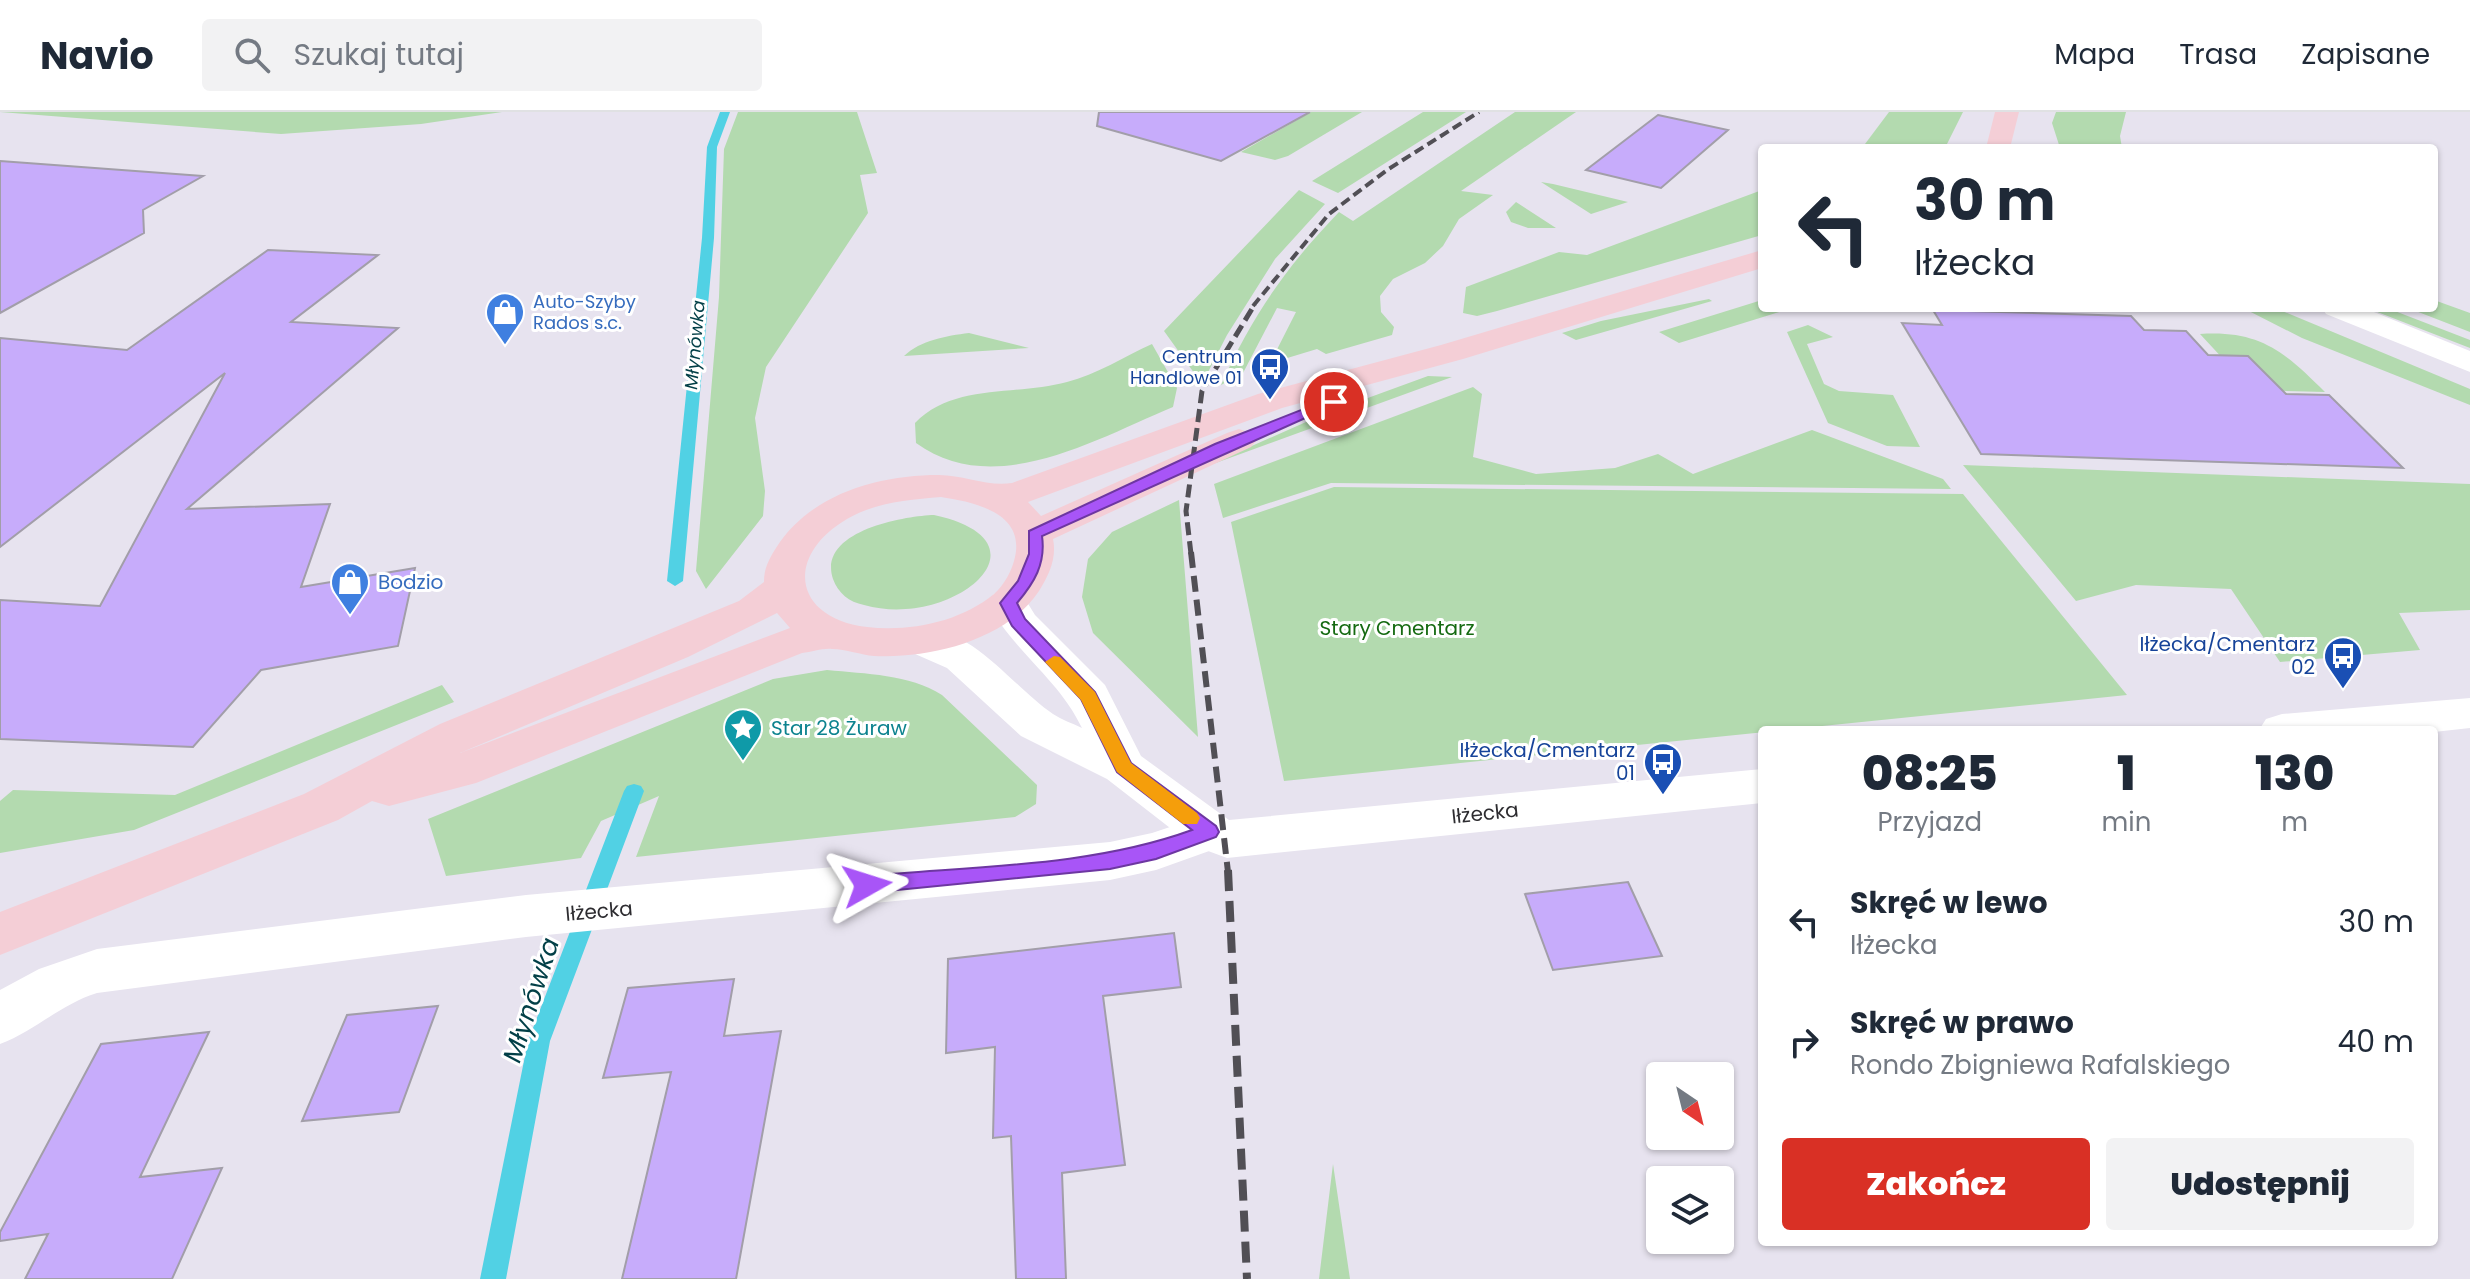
<!DOCTYPE html>
<html lang="pl">
<head>
<meta charset="utf-8">
<style>
	body { margin:0; font-family:Poppins,sans-serif; background:#f2f2f3; color:#1f2937; height:100vh; display:flex; flex-direction:column; font-size:30px; white-space:nowrap }
	* { box-sizing:border-box; margin:0 }
	p { font-size:26px; color:#747a83 }
	.icon { flex:none; width:44px; height:44px; fill:none; stroke:currentColor; stroke-width:2; stroke-linecap:round; stroke-linejoin:round }
	.map { position:relative; flex:1; overflow:hidden }
	.drawer { position:absolute; left:1758px; top:614px; width:680px; height:520px; display:flex; flex-direction:column; background:#fff; border-radius:8px; box-shadow:0 2px 6px #0004 }
	.drawer>* { flex:none }
	.top-card { position:absolute; left:1758px; top:32px; width:680px; height:168px; border-radius:8px; box-shadow:0 2px 6px #0004; background:#fff; color:#1f2937; overflow:hidden }
	.needle { width:52px; rotate:145deg }
	.buttons { position:absolute; left:1646px; top:950px; display:grid; gap:16px }
	.buttons a { display:grid; place-items:center; width:88px; height:88px; border-radius:8px; background:#fff; box-shadow:0 2px 6px #0004; font-size:40px }
	.pin { position:absolute; display:grid; place-items:center; width:68px; height:68px; color:#fff; margin:-34px; border:4px solid #fff; border-radius:50%; box-shadow:0 2px 8px #0007 }
	.me { position:absolute; width:88px; margin:-44px; rotate:84deg; stroke-linejoin:round; filter:drop-shadow(0 0 6px #0008) }
	.turn { display:flex; align-items:center; gap:28px; height:168px; padding:0 24px; font-size:36px }
	.turn .icon { width:104px; height:104px; stroke-width:2.5 }
	.turn b { display:block; font-size:56px; line-height:68px }
	.eta { display:flex; justify-content:space-evenly; align-items:center; height:136px; text-align:center }
	.eta b { font-size:48px; font-weight:800; line-height:56px }
	.action { display:flex; gap:16px; margin-top:auto; padding:16px 24px }
	.action a { flex:1; height:92px; border-radius:8px; background:#d93025; color:#fff; font-size:32px; font-weight:800; line-height:92px; text-align:center }
	.action a+a { background:#f2f2f3; color:#1f2937 }
	ul { padding:0; list-style:none }
	li { display:flex; align-items:center; gap:24px; height:120px; padding:0 24px }
	li div { flex:1 }
	li b { display:block; font-size:30px }
	li em { font-style:normal }
	header { display:flex; align-items:center; gap:48px; box-sizing:border-box; height:112px; padding:0 40px; background:#fff; border-bottom:2px solid #e0e1e3 }
	header strong { font-size:38px }
	nav { display:flex; gap:44px; margin-inline-start:auto; font-size:28px }
	.search { width:560px; height:72px; background:#f2f2f3; display:flex; align-items:center; gap:20px; box-sizing:border-box; padding:0 28px; border-radius:8px; color:#747a83; font-size:30px }
	.map>svg:first-child { display:block }
</style>
</head>
<body>
<header>
<strong>Navio</strong>
<div class="search"><svg class="icon" aria-label="search" viewBox="0 0 24 24"><circle cx="10" cy="10" r="6"/><path d="M15 15l6 6"/></svg>Szukaj tutaj</div>
<nav><a>Mapa</a><a>Trasa</a><a>Zapisane</a></nav>
</header>
<div class="map">
<svg width="2470" height="1167" viewBox="0 0 2470 1167">
	<rect width="100%" height="100%" fill="#e7e3ef"/>
	<path fill="#b3daaf" d="M 0,0 L 502,0 L 421,12 L 281,22 Z
		M 738,0 L 857,0 L 877,61 L 860,63 L 868,101 L 766,255 L 755,306 L 765,379 L 763,404 L 706,477 L 696,459 L 719,185 L 724,37 Z
		M 1311,0 L 1362,0 L 1288,44 L 1275,48 L 1241,40 Z
		M 1423,0 L 1466,0 L 1338,81 L 1312,69 Z
		M 1515,0 L 1576,0 L 1461,79 L 1493,83 L 1459,107 L 1443,134 L 1425,151 L 1393,167 L 1380,184 L 1381,200 L 1394,215 L 1392,223 L 1326,242 L 1317,237 L 1284,247 L 1289,253 L 1266,259 L 1296,200 L 1277,196 L 1243,261 L 1221,273 C 1252,204 1286,155 1339,100 L 1353,109 Z
		M 1889,0 L 1963,0 L 1945,36 L 1862,36 Z
		M 2056,0 L 2126,0 L 2120,24 L 2122,36 L 2060,36 L 2052,11 Z
		M 1541,70 L 1553,72 L 1628,90 L 1591,102 Z
		M 1299,78 L 1325,92 L 1275,147 L 1227,223 L 1202,272 L 1164,219 Z
		M 1762,78 L 1762,123 L 1497,199 L 1477,204 L 1463,201 L 1466,175 L 1559,140 L 1587,143 Z
		M 1516,90 L 1556,116 L 1528,116 L 1511,110 L 1506,100 Z
		M 1709,187 L 1712,189 L 1576,228 L 1562,221 L 1601,209 Z
		M 1762,188 L 1762,196 L 1792,196 L 1679,231 L 1659,220 Z
		M 2434,188 L 2470,201 L 2470,220 L 2408,196 L 2434,196 Z
		M 2243,196 L 2275,196 L 2470,277 L 2470,293 L 2302,226 Z
		M 2367,196 L 2387,196 L 2470,228 L 2470,236 Z
		M 1808,213 L 1833,225 L 1807,232 L 1824,272 L 1839,279 L 1893,283 L 1920,335 L 1887,334 L 1828,311 L 1787,220 Z
		M 969,221 L 1029,236 L 904,244 C 921,228 946,224 969,221 Z
		M 2200,222 C 2260,218 2285,240 2325,280 L 2252,278 Z
		M 1152,232 L 1177,276 L 1173,295 C 1096,327 994,388 916,331 L 915,311 C 954,271 1016,284 1067,270 C 1096,263 1125,244 1152,232 Z
		M 1428,264 L 1452,265 L 1202,356 L 1324,302 Z
		M 1473,275 L 1482,282 L 1473,345 L 1536,362 L 1615,356 L 1658,342 L 1693,362 L 1812,318 L 1943,367 L 1951,377 L 1331,371 L 1223,406 L 1214,372 Z
		M 1963,353 L 2470,372 L 2470,498 L 2399,501 L 2420,538 L 2280,550 L 2231,477 L 2136,473 L 2076,489 Z
		M 1334,375 L 1963,382 L 2127,583 L 1284,669 L 1231,410 Z
		M 1179,388 L 1198,625 L 1093,521 L 1082,485 L 1088,447 L 1112,420 Z
		M 934,403 C 1058,430 952,518 864,493 C 849,490 838,481 833,467 C 817,419 904,404 934,403 Z
		M 827,558 C 866,562 909,562 942,583 L 1037,673 L 1036,692 L 1015,705 L 636,745 L 659,684 L 601,709 L 581,746 L 446,764 L 428,707 L 773,567 Z
		M 442,573 L 454,590 L 134,718 L 0,741 L 0,689 L 13,678 L 175,683 Z
		M 1333,1052 L 1350,1167 L 1319,1167 Z"/>
	<g fill="none" stroke-linecap="round" stroke-linejoin="round">
		<path fill="#51d1e4" fill-rule="evenodd" d="M 720,0 L 730,0 L 717,35 L 714,126 L 683,469 L 675,474 L 667,469 L 702,126 L 707,35 Z
			M 634,672 L 641,674 L 644,679 L 550,929 L 506,1167 L 480,1167 L 528,929 L 624,679 L 627,674 Z"/>
	</g>
	<path fill="#c7acfb" stroke="#a29ea9" stroke-width="2" d="M 1099,0 L 1310,0 L 1221,49 L 1097,14 Z
		M 1658,3 L 1728,18 L 1661,76 L 1586,58 Z
		M 0,49 L 203,64 L 143,98 L 144,121 L 0,201 Z
		M 268,138 L 378,143 L 291,210 L 398,216 L 187,397 L 330,392 L 301,475 L 415,456 L 398,534 L 261,558 L 193,635 L 0,627 L 0,488 L 100,494 L 225,261 L 0,435 L 0,226 L 127,238 Z
		M 1933,198 L 2131,204 L 2144,218 L 2186,219 L 2208,243 L 2248,244 L 2286,282 L 2329,283 L 2403,356 L 1981,342 L 1902,211 L 1942,213 Z
		M 1628,770 L 1662,844 L 1553,858 L 1525,782 Z
		M 1174,821 L 1181,875 L 1103,884 L 1125,1053 L 1062,1061 L 1066,1167 L 1016,1167 L 1011,1024 L 993,1026 L 995,935 L 946,941 L 948,847 Z
		M 734,867 L 724,924 L 781,919 L 736,1167 L 622,1167 L 671,960 L 603,966 L 628,876 Z
		M 438,894 L 399,1000 L 302,1009 L 347,903 Z
		M 209,920 L 140,1065 L 222,1056 L 172,1167 L 25,1167 L 48,1122 L 0,1129 L 0,1120 L 101,932 Z"/>
	<g fill="none" stroke-linecap="round" stroke-linejoin="round">
		<path fill="#fff" fill-rule="evenodd" d="M 1209,702 L 1226,707 L 1233,720 L 1226,733 L 1156,758 L 1110,768 L 526,825 L 97,881 C 61,892 35,919 0,932 L 0,878 L 39,857 L 97,837 L 526,783 L 1110,730 L 1152,721 Z"/>
		<path fill="#fff" fill-rule="evenodd" d="M 2322,196 L 2364,196 L 2470,239 L 2470,260 L 2326,202 Z
			M 1008,478 L 1022,482 L 1035,503 L 1105,573 L 1141,644 L 1229,708 L 1762,657 L 1762,691 L 1227,746 L 1192,733 L 1107,667 L 1021,624 L 947,556 L 906,538 L 900,528 L 906,518 C 964,503 1011,574 1053,602 C 1062,608 1072,611 1082,616 C 1059,567 1012,538 988,491 L 994,482 Z
			M 2470,586 L 2470,616 L 2434,620 L 2259,618 L 2266,607 L 2282,602 Z"/>
		<path fill="#f4ced6" fill-rule="evenodd" d="M 1995,0 L 2019,0 L 2010,36 L 1986,36 Z
			M 1762,138 L 1762,156 L 1463,247 L 1282,296 L 1028,390 L 1041,404 L 1227,321 L 1239,317 L 1251,321 L 1257,328 L 1251,335 L 1053,427 C 1057,446 1049,463 1039,479 C 1007,528 930,547 874,544 C 861,543 846,537 832,537 C 823,536 812,540 802,541 L 476,671 L 389,694 L 372,689 L 338,708 L 0,843 L 0,800 L 304,682 L 440,612 L 739,489 L 764,470 C 764,456 769,447 776,436 C 810,382 878,363 939,363 C 964,363 988,375 1012,371 L 1258,282 L 1441,233 ZM 941,385 C 973,390 1025,400 1015,445 C 1012,459 1004,473 994,482 C 960,510 910,520 867,515 C 793,506 784,444 847,407 C 876,390 909,388 941,385 ZM 777,501 L 790,516 L 460,641 L 688,545 Z"/>
		<path stroke="#514f55" stroke-width="4" stroke-dasharray="10 5" stroke-linecap="butt" d="M 1253,194 L 1329,102 L 1387,58 L 1479,0"/>
		<path stroke="#514f55" stroke-width="5" stroke-dasharray="13 6" stroke-linecap="butt" d="M 1191,442 L 1186,399 L 1202,279 L 1255,192"/>
		<path stroke="#514f55" stroke-width="6" stroke-dasharray="16 8" stroke-linecap="butt" d="M 1191,440 L 1228,760"/>
		<path stroke="#514f55" stroke-width="8" stroke-dasharray="21 10" stroke-linecap="butt" d="M 1228,758 L 1247,1167"/>
	</g>
	<path fill="#a855f7" stroke="#6d37a1" stroke-width="2" d="M 1329,287 L 1341,290 L 1042,424 C 1046,452 1034,471 1017,491 L 1025,507 L 1095,580 L 1131,651 L 1216,714 L 1219,720 L 1216,725 L 1156,747 L 1110,757 L 867,781 L 860,778 L 857,773 L 867,764 C 975,754 1090,755 1192,718 L 1117,660 L 1081,587 L 1012,514 L 1000,491 L 1018,469 L 1029,442 L 1029,419 L 1215,332 Z"/>
	<path fill="#f59e0b" d="M 1054,544 L 1060,545 L 1095,580 L 1131,651 L 1197,701 L 1200,706 L 1197,712 L 1183,712 L 1117,660 L 1081,588 L 1045,550 Z"/>
	<defs>
		<symbol id="shop-pin" viewBox="-11 -11 22 30"><path d="M0 17L-7.5 6A9.5 9.5 0 1 1 7.5 6Z" fill="#3f7fe0" stroke="#fff"/><path d="M-5-2.5h2.3a2.7 3.5 0 0 1 5.4 0H5L5.5 6h-11ZM-1.5-2.5h3a1.5 2.3 0 0 0-3 0Z" fill="#fff"/></symbol>
		<symbol id="bus-pin" viewBox="-11 -11 22 30"><path d="M0 17L-7.5 6A9.5 9.5 0 1 1 7.5 6Z" fill="#1a4fb4" stroke="#fff"/><path d="M-5-6H5V4H4V6H2V4H-2V6H-4V4H-5ZM-3.5-4V0h7V-4ZM-3.5 1.2v1.5H-2V1.2ZM2 1.2v1.5H3.5V1.2Z" fill="#fff"/></symbol>
		<symbol id="sight-pin" viewBox="-11 -11 22 30"><path d="M0 17L-7.5 6A9.5 9.5 0 1 1 7.5 6Z" fill="#0f9aa8" stroke="#fff"/><path d="M0-6L1.8-2.2L6-1.7L2.9 1.2L3.7 5.4L0 3.3L-3.7 5.4L-2.9 1.2L-6-1.7L-1.8-2.2Z" fill="#fff"/></symbol>
	</defs>
	<g fill-rule="evenodd">
		<use href="#shop-pin" x="483" y="178" width="44" height="60"/>
		<use href="#bus-pin" x="1248" y="233" width="44" height="60"/>
		<use href="#shop-pin" x="328" y="448" width="44" height="60"/>
		<use href="#bus-pin" x="2321" y="522" width="44" height="60"/>
		<use href="#sight-pin" x="721" y="594" width="44" height="60"/>
		<use href="#bus-pin" x="1641" y="628" width="44" height="60"/>
	</g>
	<g text-anchor="middle" stroke-width="6" stroke-linejoin="round" paint-order="stroke">
		<g font-size="18" fill="#366cbe" stroke="#fff" text-anchor="start">
			<text x="533" y="196">Auto-Szyby<tspan x="533" dy="21">Rados s.c.</tspan></text>
		</g>
		<g font-size="18" font-style="italic" fill="#023f47" stroke="#fff">
			<text transform="translate(695 233) rotate(-85)" y="6">Młynówka</text>
		</g>
		<g font-size="18" fill="#164399" stroke="#fff" text-anchor="end">
			<text x="1242" y="251">Centrum<tspan x="1242" dy="21">Handlowe 01</tspan></text>
		</g>
		<g font-size="20" fill="#366cbe" stroke="#fff" text-anchor="start">
			<text x="378" y="477">Bodzio</text>
		</g>
		<g font-size="20" fill="#156a11" stroke="#fff">
			<text x="1397" y="523">Stary Cmentarz</text>
		</g>
		<g font-size="20" fill="#164399" stroke="#fff" text-anchor="end">
			<text x="2315" y="539">Iłżecka/Cmentarz<tspan x="2315" dy="23">02</tspan></text>
			<text x="1635" y="645">Iłżecka/Cmentarz<tspan x="1635" dy="23">01</tspan></text>
		</g>
		<g font-size="20" fill="#0d838f" stroke="#fff" text-anchor="start">
			<text x="771" y="623">Star 28 Żuraw</text>
		</g>
		<g font-size="20" fill="#2d2c30" stroke="#fff">
			<text transform="translate(1485 701) rotate(-6)" y="7">Iłżecka</text>
			<text transform="translate(599 799) rotate(-5)" y="7">Iłżecka</text>
		</g>
		<g font-size="26" font-style="italic" fill="#023f47" stroke="#fff">
			<text transform="translate(531 888) rotate(-72)" y="9">Młynówka</text>
		</g>
	</g>
</svg>
<div class="buttons">
<a><svg class="needle" viewBox="-14 -14 28 28"><path d="M0-13l5 13h-10z" fill="#e53935"/><path d="M0 13l5-13h-10z" fill="#747a83"/></svg></a>
<a><svg class="icon" aria-label="layers" viewBox="0 0 24 24"><path d="M12 4l9 5-9 5-9-5zM3 14l9 5 9-5"/></svg></a>
</div>
<div class="pin" style="left:1334px;top:290px;background:#d93025"><svg class="icon" aria-label="arrive" viewBox="0 0 24 24"><path d="M6 21V4h12l-3 4 3 4H6"/></svg></div>
<svg class="me" style="left:867px;top:773px" viewBox="-20 -20 40 40"><path d="M0-17L14 15 0 8-14 15z" fill="#a855f7" stroke="#fff" stroke-width="4"/></svg>
<div class="top-card">
<div class="turn"><svg class="icon" aria-label="left" viewBox="0 0 24 24"><path d="M17 20v-9H6M10 6l-5 5 5 5"/></svg><div><b>30 m</b>Iłżecka</div></div>
</div>
<section class="drawer">
<div class="eta">
<div><b>08:25</b><p>Przyjazd</p></div>
<div><b>1</b><p>min</p></div>
<div><b>130</b><p>m</p></div>
</div>
<ul>
<li><svg class="icon" aria-label="left" viewBox="0 0 24 24"><path d="M17 20v-9H6M10 6l-5 5 5 5"/></svg><div><b>Skręć w lewo</b><p>Iłżecka</p></div><em>30 m</em></li>
<li><svg class="icon" aria-label="right" viewBox="0 0 24 24"><path d="M7 20v-9h11M14 6l5 5-5 5"/></svg><div><b>Skręć w prawo</b><p>Rondo Zbigniewa Rafalskiego</p></div><em>40 m</em></li>
</ul>
<div class="action"><a>Zakończ</a><a>Udostępnij</a></div>
</section>
</div>
</body>
</html>
